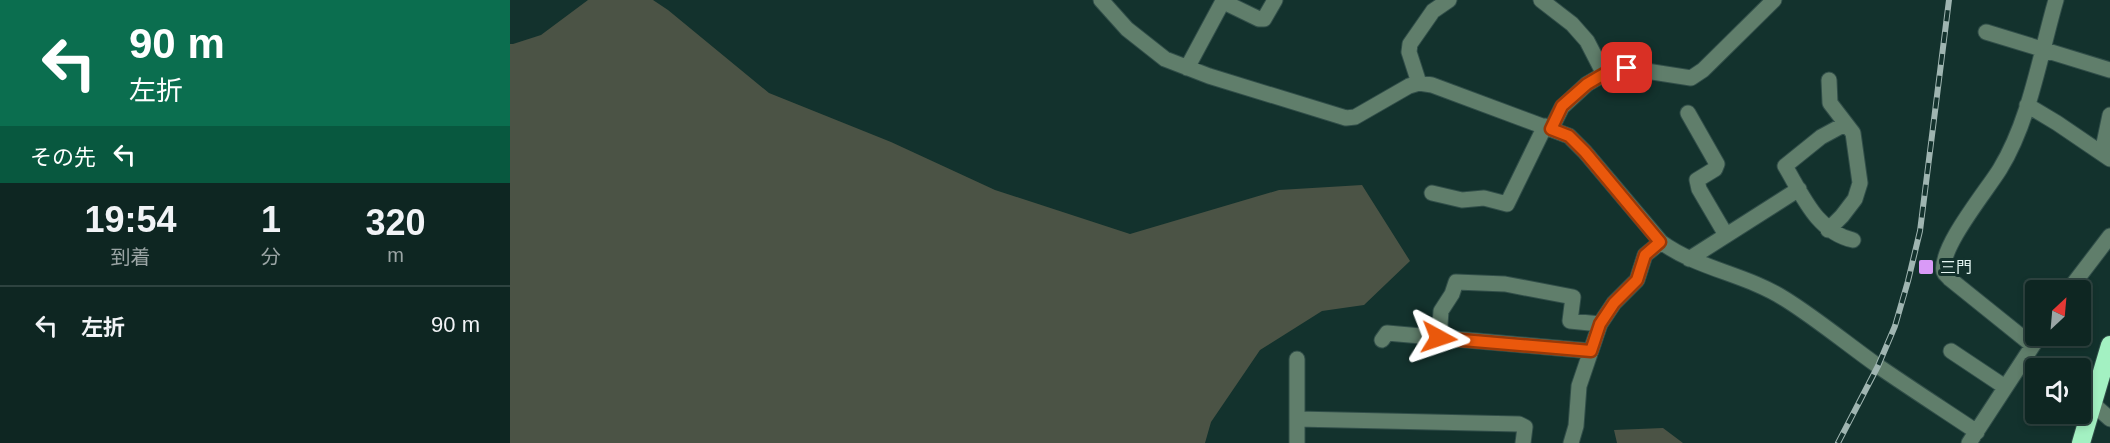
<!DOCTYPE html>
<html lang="ja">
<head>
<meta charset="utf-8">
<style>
	body { margin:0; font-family:Helvetica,"Noto Sans JP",sans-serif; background:#1c322f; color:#f1f3f6; height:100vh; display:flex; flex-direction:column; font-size:22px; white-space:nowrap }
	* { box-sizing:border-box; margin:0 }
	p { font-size:20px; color:#9ba5a5 }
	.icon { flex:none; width:33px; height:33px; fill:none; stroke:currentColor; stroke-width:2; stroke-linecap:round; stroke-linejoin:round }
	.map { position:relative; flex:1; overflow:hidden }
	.sheet { display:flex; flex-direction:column; background:#0e2622; width:510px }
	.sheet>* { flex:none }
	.guide { background:#0b6e4f; color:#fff; overflow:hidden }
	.needle { width:39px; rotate:26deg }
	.controls { position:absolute; left:1515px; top:280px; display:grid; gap:12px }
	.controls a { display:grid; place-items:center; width:66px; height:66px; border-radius:6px; background:#0e2622; box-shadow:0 3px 9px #0003,0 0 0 2px #2e4340; font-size:30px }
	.pin { position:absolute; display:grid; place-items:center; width:51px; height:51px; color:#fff; margin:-26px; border-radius:12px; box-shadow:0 3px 9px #0006 }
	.me { position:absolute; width:66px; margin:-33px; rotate:95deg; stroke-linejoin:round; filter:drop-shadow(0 0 4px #0008) }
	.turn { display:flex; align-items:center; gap:21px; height:126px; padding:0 30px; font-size:27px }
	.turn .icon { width:78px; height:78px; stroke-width:2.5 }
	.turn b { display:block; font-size:42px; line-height:51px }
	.then { display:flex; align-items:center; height:57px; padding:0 30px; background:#0003; gap:12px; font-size:22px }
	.eta { display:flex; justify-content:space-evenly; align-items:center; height:102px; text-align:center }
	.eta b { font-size:36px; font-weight:600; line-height:42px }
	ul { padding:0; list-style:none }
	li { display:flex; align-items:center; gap:18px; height:78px; padding:0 30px; border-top:2px solid #2e4340 }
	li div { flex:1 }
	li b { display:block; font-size:22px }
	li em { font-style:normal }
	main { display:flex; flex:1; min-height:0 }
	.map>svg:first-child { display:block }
</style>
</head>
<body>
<main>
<section class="sheet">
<div class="guide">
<div class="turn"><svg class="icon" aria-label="left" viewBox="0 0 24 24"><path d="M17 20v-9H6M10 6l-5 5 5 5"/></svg><div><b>90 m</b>左折</div></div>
<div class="then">その先<svg class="icon" aria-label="left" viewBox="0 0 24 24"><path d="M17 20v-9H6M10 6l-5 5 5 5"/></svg></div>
</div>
<div class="eta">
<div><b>19:54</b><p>到着</p></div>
<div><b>1</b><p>分</p></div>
<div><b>320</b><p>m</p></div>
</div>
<ul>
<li><svg class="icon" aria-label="left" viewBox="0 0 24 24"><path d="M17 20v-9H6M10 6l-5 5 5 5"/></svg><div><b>左折</b></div><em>90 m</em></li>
</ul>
</section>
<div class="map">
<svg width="1600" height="443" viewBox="0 0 1600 443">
	<rect width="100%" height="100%" fill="#13322d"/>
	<path fill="#4b5345" d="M 78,0 L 143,0 L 158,10 L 259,93 L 381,142 L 485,190 L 620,234 L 769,190 L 852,185 L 900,261 L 854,305 L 812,311 L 750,350 L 701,422 L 695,443 L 0,443 L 0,44 L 3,44 L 31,35 Z
		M 1153,428 L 1173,443 L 1107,443 L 1104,430 Z"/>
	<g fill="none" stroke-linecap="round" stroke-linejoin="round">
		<defs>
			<path id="minor" d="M 591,0 L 617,29 L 655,59 L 699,76 L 836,118 L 845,117 L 899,86 L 909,83 L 922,85 L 1059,136 L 1075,152 L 1151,242 C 1188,269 1236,274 1275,299 C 1307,319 1337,344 1368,366 C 1400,388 1434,410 1467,432
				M 1031,0 L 1062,24 L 1077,41 L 1094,74
				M 1476,32 L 1600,70
				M 677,68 L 712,3 L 716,3 L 749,19 L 754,19 L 765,0
				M 909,83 L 899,52 L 900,44 L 923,11 L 939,0
				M 1517,105 L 1547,123 L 1600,159
				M 1178,113 L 1207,164 L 1205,169 L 1187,180 L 1189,189 L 1216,235
				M 1335,124 L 1311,137 L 1275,166 C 1293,196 1307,232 1343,240
				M 1041,129 L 1052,107 L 1077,84 L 1094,74 L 1117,68 L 1181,78 L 1193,70 L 1264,0
				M 1592,153 L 1600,115
				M 922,193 L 952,200 L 974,198 L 997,204 L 1035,126
				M 1318,230 L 1332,216 L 1345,199 L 1350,183 L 1343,133 L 1320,103 L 1319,80
				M 1179,259 L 1289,189
				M 1558,291 L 1600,236
				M 929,338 L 931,311 L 942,294 L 946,282 L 995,284 L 1063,297 L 1060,321 L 1090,324
				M 872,340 L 877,333 L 1081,351
				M 1522,345 L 1440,279 C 1438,276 1435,275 1434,272 C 1428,249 1478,189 1490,169 C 1520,120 1530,55 1546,0
				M 1441,351 L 1495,387
				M 787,359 L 787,443
				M 1582,403 L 1600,419
				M 787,419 L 1009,424 L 1015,427 L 1013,443
				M 1061,443 L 1066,426 L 1069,386 L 1090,324 L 1104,303 L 1127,280 L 1135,255 L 1151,242
				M 1459,443 L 1529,336"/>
			<path id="highway" d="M 1571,443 L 1600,345"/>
		</defs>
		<use href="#minor" stroke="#314e49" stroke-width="17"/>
		<use href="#highway" stroke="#314e49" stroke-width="20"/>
		<use href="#minor" stroke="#607e6b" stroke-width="15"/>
		<use href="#highway" stroke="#a3f1c2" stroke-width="18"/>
		<defs>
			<path id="rail" d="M 1328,443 L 1368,366 L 1385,326 L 1398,281 L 1410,231 L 1439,0"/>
		</defs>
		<use href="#rail" stroke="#9fb5b1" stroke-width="6"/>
		<use href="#rail" stroke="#13322d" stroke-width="4" stroke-dasharray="11" stroke-linecap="butt"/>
	</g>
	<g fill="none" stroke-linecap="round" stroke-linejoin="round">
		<defs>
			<path id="route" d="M 929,338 L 1081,351 L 1090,324 L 1104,303 L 1127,280 L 1135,255 L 1150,242 L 1075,152 L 1059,136 L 1041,129 L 1052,106 L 1077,84 L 1094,74 L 1117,68"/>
		</defs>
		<use href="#route" stroke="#983908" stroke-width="15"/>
		<use href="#route" stroke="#ea580c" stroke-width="10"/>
	</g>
	<rect fill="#d99af7" stroke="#13322d" stroke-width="2" x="1408" y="259" width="16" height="16" rx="3"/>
	<g text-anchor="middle" stroke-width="6" stroke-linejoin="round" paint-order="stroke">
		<g font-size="16" fill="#e6f8f4" stroke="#13322d" text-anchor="start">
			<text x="1430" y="273">三門</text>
		</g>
	</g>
</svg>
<div class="controls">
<a><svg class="needle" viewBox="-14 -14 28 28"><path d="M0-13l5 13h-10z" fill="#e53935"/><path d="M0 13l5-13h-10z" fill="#9ba5a5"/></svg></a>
<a><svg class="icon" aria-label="sound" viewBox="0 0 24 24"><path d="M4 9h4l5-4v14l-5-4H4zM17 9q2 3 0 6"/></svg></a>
</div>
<div class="pin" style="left:1117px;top:68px;background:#d93025"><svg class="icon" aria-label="arrive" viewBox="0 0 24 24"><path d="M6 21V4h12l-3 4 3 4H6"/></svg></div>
<svg class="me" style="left:929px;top:338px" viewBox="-20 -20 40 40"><path d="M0-17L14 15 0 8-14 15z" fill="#ea580c" stroke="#fff" stroke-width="4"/></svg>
</div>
</main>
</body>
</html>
